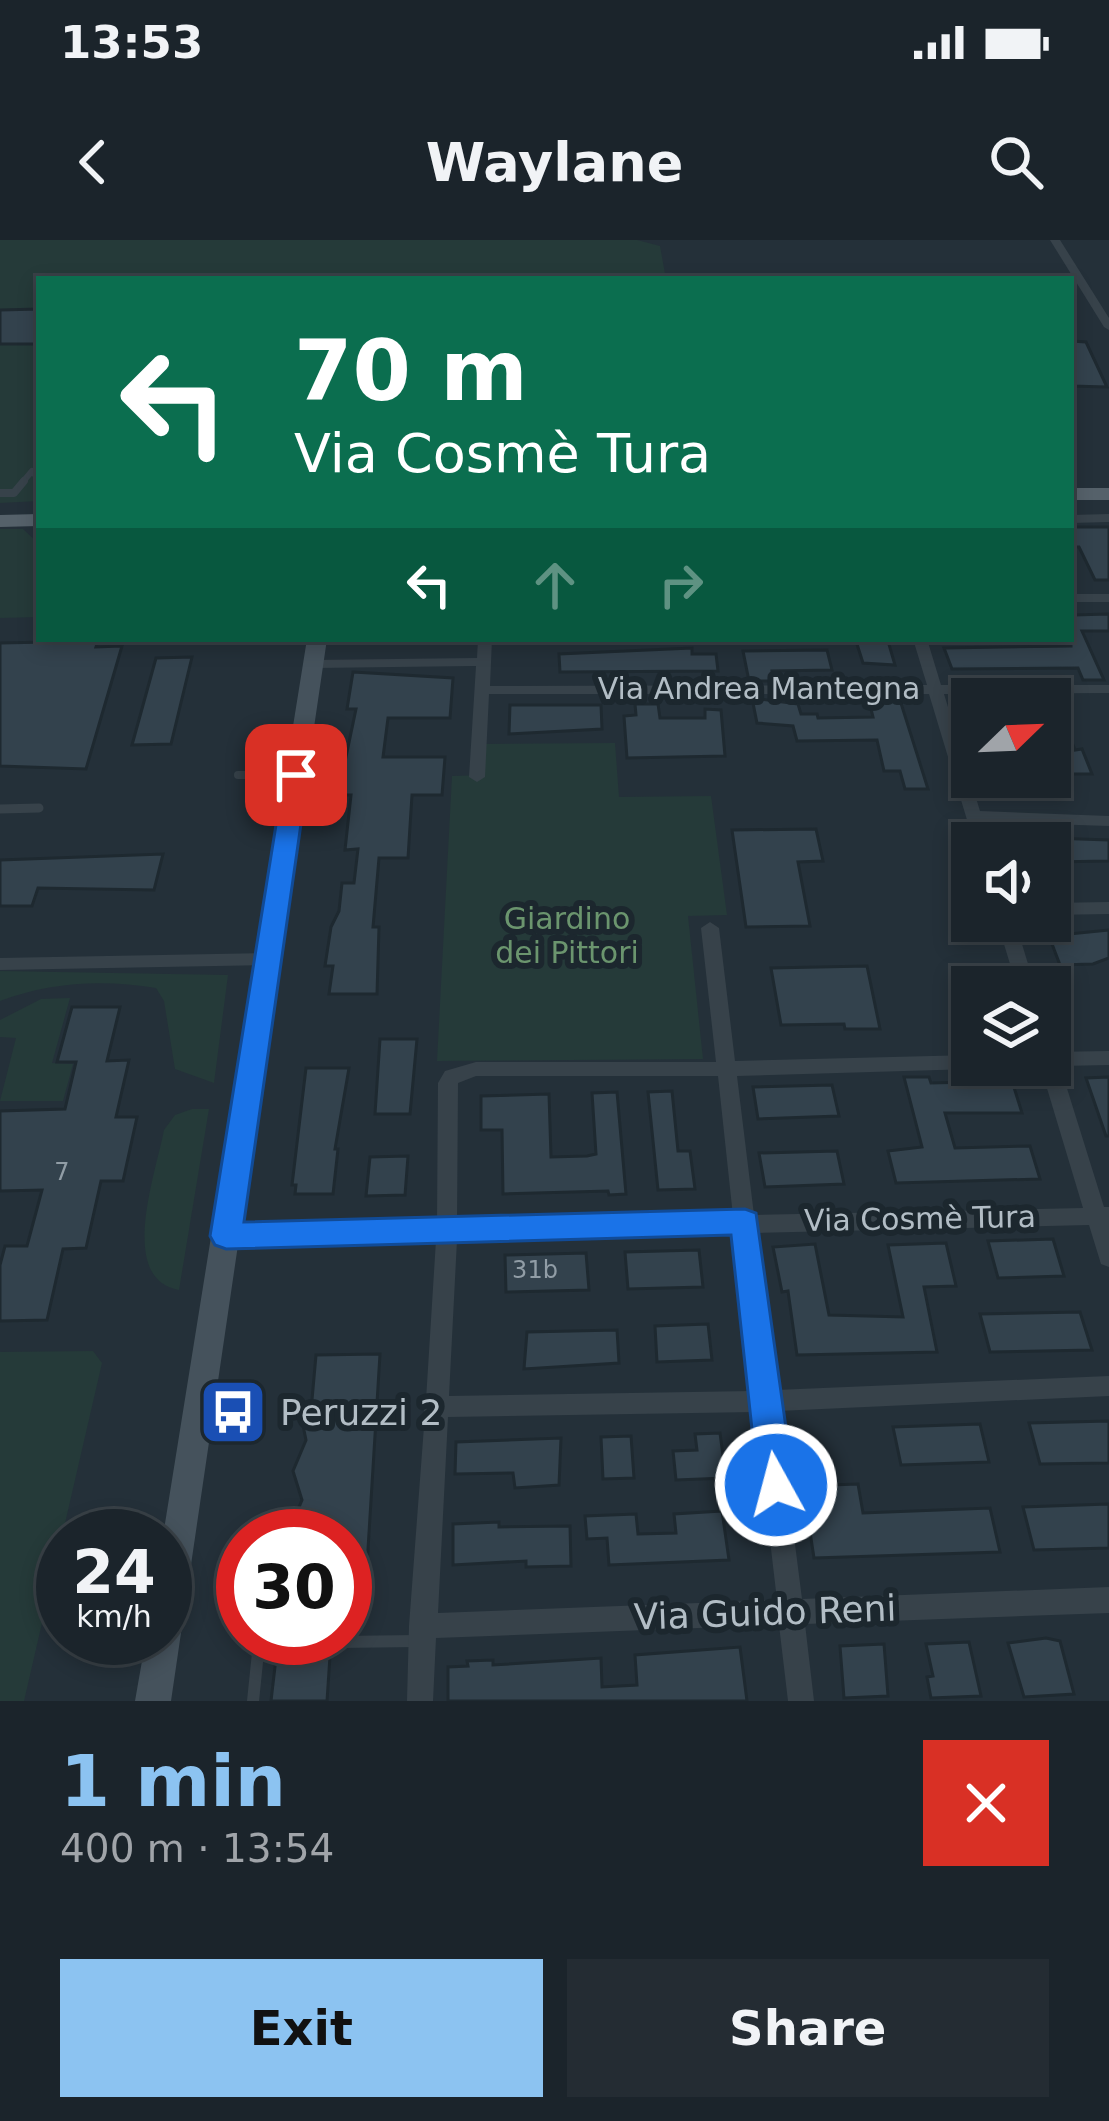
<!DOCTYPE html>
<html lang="en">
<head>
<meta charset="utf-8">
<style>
	body { margin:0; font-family:"DejaVu Sans",sans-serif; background:#242c33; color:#f1f3f6; height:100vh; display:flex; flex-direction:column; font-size:45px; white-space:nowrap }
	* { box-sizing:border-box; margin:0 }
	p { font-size:39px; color:#a0a4a9 }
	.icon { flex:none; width:66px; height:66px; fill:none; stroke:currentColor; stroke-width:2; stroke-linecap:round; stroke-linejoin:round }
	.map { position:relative; height:1461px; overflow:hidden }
	.side { display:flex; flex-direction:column; background:#1b242b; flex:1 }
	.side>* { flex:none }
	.hud { position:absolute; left:36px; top:36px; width:1038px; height:366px; border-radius:0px; box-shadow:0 6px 18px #0003,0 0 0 3px #394147; background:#0b6e4f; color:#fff; overflow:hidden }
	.needle { width:78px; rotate:67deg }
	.fabs { position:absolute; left:951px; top:438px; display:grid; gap:24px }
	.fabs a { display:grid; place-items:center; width:120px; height:120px; border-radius:0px; background:#1b242b; box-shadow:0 6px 18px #0003,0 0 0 3px #394147; font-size:60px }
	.speed { position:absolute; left:36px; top:1269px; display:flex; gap:24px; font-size:60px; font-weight:700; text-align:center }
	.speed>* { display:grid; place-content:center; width:156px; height:156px; border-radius:50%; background:#1b242b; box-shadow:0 6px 18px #0003,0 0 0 3px #394147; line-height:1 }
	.speed small { font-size:30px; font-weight:400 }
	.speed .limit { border:18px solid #d22; background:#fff; color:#111 }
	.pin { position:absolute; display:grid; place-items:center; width:102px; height:102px; color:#fff; margin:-51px; border-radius:24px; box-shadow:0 6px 18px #0006 }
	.me { position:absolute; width:132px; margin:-66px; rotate:353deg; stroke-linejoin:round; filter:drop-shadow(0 0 9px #0008) }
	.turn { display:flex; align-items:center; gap:42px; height:252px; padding:0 60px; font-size:54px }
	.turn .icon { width:156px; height:156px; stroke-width:2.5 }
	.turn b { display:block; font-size:84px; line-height:102px }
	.lanes { display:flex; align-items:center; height:114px; padding:0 60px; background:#0003; justify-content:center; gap:60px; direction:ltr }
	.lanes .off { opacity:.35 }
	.round { display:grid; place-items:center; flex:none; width:126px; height:126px; border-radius:0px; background:#242c33 }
	.head { display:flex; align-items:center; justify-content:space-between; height:204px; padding:0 60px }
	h1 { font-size:72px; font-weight:600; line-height:90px; color:#8cc3f1 }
	.cta { display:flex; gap:24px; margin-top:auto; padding:24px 60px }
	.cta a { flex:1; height:138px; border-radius:0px; background:#8cc3f1; color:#111; font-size:48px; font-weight:600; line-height:138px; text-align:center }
	.cta a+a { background:#242c33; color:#f1f3f6 }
	.status { display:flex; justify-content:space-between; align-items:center; height:84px; padding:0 60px; background:#1b242b; direction:ltr }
	.status svg { height:33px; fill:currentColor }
	header { display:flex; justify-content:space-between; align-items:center; height:156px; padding:0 60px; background:#1b242b; font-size:54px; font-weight:600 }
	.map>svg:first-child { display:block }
</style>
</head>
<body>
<div class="status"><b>13:53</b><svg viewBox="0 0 49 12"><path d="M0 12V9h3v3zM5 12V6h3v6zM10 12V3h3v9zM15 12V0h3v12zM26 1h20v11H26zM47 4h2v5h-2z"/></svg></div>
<header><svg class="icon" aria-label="back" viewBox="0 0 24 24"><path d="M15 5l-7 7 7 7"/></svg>Waylane<svg class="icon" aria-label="search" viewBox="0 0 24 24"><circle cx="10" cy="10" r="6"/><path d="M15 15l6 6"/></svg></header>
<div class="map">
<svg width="1109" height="1461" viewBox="0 0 1109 1461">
	<rect width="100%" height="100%" fill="#243039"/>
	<path fill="#253a39" d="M 0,0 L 637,0 L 660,6 L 666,39 L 39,39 L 39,261 L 0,263 Z
		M 0,289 L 23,289 L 39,304 L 39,377 L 0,378 Z
		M 615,503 L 619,557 L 711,556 L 727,675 L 688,676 L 703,819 L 437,821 L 452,536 L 484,535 L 486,504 Z
		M 0,731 L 228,735 L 214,843 L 175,829 L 164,761 L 156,748 C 104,739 49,742 0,761 Z
		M 70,758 L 52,823 L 73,824 L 63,861 L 0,861 L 16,798 L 0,797 L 0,780 L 41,759 Z
		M 192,869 L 209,869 L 179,1050 C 117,1039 156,933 164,890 L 175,875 Z
		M 93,1111 L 102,1123 L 24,1461 L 0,1461 L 0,1112 Z"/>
	<path fill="#33424d" stroke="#1e2930" stroke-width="3" d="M 39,69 L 39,104 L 0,104 L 0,70 Z
		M 1071,101 L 1086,102 L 1107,147 L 1071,146 Z
		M 1071,287 L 1109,287 L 1109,340 L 1095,340 L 1079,307 L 1071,307 Z
		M 1071,368 L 1074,375 L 1109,374 L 1109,391 L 1082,391 L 1104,440 L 1083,440 L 1078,428 L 952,429 L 944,408 L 1071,406 Z
		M 98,401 L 96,407 L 122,406 L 86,529 L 0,526 L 0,403 Z
		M 856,401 L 888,401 L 895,425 L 863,423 Z
		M 692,408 L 692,414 L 716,414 L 718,431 L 560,432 L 559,414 Z
		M 827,410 L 832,430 L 772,431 L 773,441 L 749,441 L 743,411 Z
		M 192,417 L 171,504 L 132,505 L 156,418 Z
		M 353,432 L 453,438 L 450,478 L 388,478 L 383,517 L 445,517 L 442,555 L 412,555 L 408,618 L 379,618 L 373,687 L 379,687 L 377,754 L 329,754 L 333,726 L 325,726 L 331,687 L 339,671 L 342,643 L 354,643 L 358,609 L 345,610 L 351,555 L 338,555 L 356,469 L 347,469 Z
		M 752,458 L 798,464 L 801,474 L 817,474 L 818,478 L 873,477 L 869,461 L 900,460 L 928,549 L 905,549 L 900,531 L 884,531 L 877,500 L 797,501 L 793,486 L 757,483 Z
		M 1050,458 L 1055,458 L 1075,510 L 1082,509 L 1092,534 L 1050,534 Z
		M 635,464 L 658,464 L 660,478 L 705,478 L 705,469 L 721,470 L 725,516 L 627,518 L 624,476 L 636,475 Z
		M 510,465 L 601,465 L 602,489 L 509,494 Z
		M 1002,537 L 1066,537 L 1066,552 L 1006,553 Z
		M 816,589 L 823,621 L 798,622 L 810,686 L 746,687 L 732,590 Z
		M 1050,598 L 1109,600 L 1109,621 L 1050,622 Z
		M 163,614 L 154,650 L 38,648 L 32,666 L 0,666 L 0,620 Z
		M 1109,690 L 1109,718 L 1093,724 L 1060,725 L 1049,696 Z
		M 867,726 L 880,789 L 845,789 L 844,784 L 781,785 L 771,728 Z
		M 72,767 L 120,767 L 107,821 L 129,820 L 116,877 L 137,877 L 123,941 L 101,941 L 86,1008 L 63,1009 L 47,1080 L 0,1081 L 0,1025 L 5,1006 L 27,1006 L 42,950 L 0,951 L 0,871 L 65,869 L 76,822 L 57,822 Z
		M 380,799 L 417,799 L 410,874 L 375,874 Z
		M 306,828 L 349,828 L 335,909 L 338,909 L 333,954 L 295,954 L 296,945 L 292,945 Z
		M 904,837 L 929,837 L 931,843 L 1012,841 L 1022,873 L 945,873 L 955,908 L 1030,906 L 1040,939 L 896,943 L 888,911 L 922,907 Z
		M 1109,837 L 1109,896 L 1106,896 L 1086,838 Z
		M 832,845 L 839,876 L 758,879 L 753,847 Z
		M 672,851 L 678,911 L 690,911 L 695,949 L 658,950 L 648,852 Z
		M 617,852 L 626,954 L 609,955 L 608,951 L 503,954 L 502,890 L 481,890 L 481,856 L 549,854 L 551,917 L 587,916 L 596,914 L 592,853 Z
		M 837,911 L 844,944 L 765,947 L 759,913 Z
		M 408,916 L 405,955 L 366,956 L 370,917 Z
		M 1053,999 L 1064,1036 L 998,1038 L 988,1001 Z
		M 946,1003 L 956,1046 L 924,1047 L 937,1112 L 797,1115 L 788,1051 L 782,1052 L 773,1007 L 815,1004 L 829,1075 L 903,1077 L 888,1005 Z
		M 699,1010 L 703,1047 L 628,1049 L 625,1012 Z
		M 586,1013 L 589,1050 L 506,1052 L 505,1015 Z
		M 1080,1072 L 1092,1110 L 990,1112 L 980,1074 Z
		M 708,1084 L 712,1120 L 657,1122 L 655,1086 Z
		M 617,1090 L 619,1123 L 524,1129 L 527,1092 Z
		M 380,1114 L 365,1358 L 345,1358 L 345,1296 L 288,1294 L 302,1260 L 293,1231 L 306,1200 L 300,1171 L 311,1171 L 316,1115 Z
		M 1109,1181 L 1109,1223 L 1040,1224 L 1029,1183 Z
		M 980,1184 L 989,1222 L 901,1225 L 893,1187 Z
		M 720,1193 L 726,1238 L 676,1240 L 673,1211 L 697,1210 L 695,1194 Z
		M 631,1196 L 634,1238 L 603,1239 L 601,1197 Z
		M 561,1198 L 559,1245 L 515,1248 L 513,1233 L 455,1234 L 456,1202 Z
		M 858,1244 L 863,1273 L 990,1268 L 1000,1312 L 814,1318 L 803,1246 Z
		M 1109,1264 L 1109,1308 L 1034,1310 L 1023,1267 Z
		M 722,1271 L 729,1320 L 609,1325 L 607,1298 L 587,1299 L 585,1276 L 636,1274 L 638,1294 L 676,1293 L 674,1274 Z
		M 499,1282 L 499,1287 L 570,1286 L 571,1326 L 526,1327 L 526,1321 L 453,1325 L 453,1284 Z
		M 1046,1398 L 1060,1401 L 1074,1454 L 1024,1457 L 1008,1403 Z
		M 969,1402 L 981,1456 L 931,1458 L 927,1437 L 933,1436 L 926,1404 Z
		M 884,1404 L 888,1456 L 844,1458 L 840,1406 Z
		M 740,1407 L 747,1461 L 448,1461 L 448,1427 L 468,1426 L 467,1421 L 493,1420 L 493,1425 L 601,1418 L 602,1447 L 637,1445 L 635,1415 Z
		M 330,1416 L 327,1461 L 271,1461 L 276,1418 Z"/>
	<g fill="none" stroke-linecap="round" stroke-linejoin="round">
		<path stroke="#37424a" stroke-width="6" d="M 21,244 L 32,231 L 39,240"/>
		<path stroke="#37424a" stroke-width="8" d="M 0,253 L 14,253 L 24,241
			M 238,535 L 293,535"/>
		<path stroke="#37424a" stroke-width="9" d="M 0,569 L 39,568"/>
		<path stroke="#37424a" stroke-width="12" d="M 253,1461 L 259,1403 L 418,1401"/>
		<path fill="#37424a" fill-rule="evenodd" d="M 1050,0 L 1060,0 L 1109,78 L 1109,90 L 1104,87 Z
			M 1109,274 L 1109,282 L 1071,283 L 1071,275 Z
			M 1071,354 L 1109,354 L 1109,362 L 1071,362 Z
			M 478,399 L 492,399 L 490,446 L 927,445 L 913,399 L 927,399 L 941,445 L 1109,445 L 1109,453 L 944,454 L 980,571 L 1109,576 L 1109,586 L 984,582 L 990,603 L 974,603 L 929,454 L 489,454 L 485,537 L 477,542 L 469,537 L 476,426 L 313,428 L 306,424 L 313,420 L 477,418 Z
			M 1109,662 L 1109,674 L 1050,675 L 1050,663 Z
			M 997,681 L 1015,681 L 1035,747 L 1017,747 Z
			M 710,682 L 719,688 L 735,821 L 972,815 L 972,825 L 980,825 L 972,829 L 737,836 L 754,975 L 1083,968 L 1040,825 L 1050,825 L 1050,812 L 1109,811 L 1109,825 L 1060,826 L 1104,967 L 1109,967 L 1109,1027 L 1101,1024 L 1089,985 L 756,993 L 776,1150 L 1109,1136 L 1109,1156 L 778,1171 L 802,1359 L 1109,1347 L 1109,1373 L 805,1384 L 814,1461 L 788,1461 L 779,1385 L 436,1398 L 433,1461 L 407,1461 L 409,1386 L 425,1173 L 423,1167 L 426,1160 L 436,1000 L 226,1005 L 219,1002 L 215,996 L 219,990 L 226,987 L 437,982 L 438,843 L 445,831 L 476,822 L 716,822 L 701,688 ZM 476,836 L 718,836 L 733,976 L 457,982 L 458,843 ZM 735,993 L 753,1151 L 449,1156 L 457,1000 ZM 755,1172 L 777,1360 L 438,1373 L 448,1177 Z
			M 269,713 L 278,719 L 269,725 L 0,730 L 0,718 Z"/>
		<path fill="#45525c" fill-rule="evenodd" d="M 307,399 L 327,399 L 171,1461 L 135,1461 L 146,1398 L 165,1398 L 163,1296 Z"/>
		<path fill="#55616a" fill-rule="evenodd" d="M 1071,248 L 1109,248 L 1109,260 L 1071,260 Z
			M 39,274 L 39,286 L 0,287 L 0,275 Z"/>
	</g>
	<path fill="#1a73e8" stroke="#114b97" stroke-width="3" d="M 296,527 L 308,535 L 244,982 L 745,969 L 756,973 L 794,1245 L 789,1257 L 776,1262 L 763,1257 L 758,1245 L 731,995 L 226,1009 L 215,1005 L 210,996 L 284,535 Z"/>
	<defs>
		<symbol id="bus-square" viewBox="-11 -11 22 22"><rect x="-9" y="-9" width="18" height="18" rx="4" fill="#1a4fb4" stroke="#1c272e"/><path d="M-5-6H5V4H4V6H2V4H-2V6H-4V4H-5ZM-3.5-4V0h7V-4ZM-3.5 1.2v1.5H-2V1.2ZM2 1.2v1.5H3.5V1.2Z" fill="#fff"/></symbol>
	</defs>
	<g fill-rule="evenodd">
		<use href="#bus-square" x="195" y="1134" width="76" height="76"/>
	</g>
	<g text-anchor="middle" stroke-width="12" stroke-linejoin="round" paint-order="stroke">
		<g font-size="24" fill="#919da6">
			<text x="62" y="940">7</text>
			<text x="535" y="1038">31b</text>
		</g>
		<g font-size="30" fill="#b2bdc5" stroke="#1c272e">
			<text x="759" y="459">Via Andrea Mantegna</text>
			<text transform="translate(920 979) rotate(-1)" y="10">Via Cosmè Tura</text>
		</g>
		<g font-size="30" fill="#6b956e" stroke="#1c272e">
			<text x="567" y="689">Giardino<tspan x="567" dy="34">dei Pittori</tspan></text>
		</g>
		<g font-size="36" fill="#b2bdc5" stroke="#1c272e" text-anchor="start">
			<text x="280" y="1185">Peruzzi 2</text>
		</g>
		<g font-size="36" fill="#b2bdc5" stroke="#1c272e">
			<text transform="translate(765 1372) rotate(-2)" y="13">Via Guido Reni</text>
		</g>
	</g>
</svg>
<div class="fabs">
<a><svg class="needle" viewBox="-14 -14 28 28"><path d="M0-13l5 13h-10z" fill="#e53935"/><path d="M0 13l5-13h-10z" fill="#a0a4a9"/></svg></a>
<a><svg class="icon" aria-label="sound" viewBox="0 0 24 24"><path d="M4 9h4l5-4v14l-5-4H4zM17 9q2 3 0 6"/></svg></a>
<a><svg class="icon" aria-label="layers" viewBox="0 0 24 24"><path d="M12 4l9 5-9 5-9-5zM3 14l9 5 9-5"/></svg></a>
</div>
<div class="speed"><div>24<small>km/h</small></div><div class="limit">30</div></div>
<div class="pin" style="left:296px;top:535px;background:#d93025"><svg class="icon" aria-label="arrive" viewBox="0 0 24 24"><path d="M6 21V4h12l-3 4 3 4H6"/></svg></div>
<svg class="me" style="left:776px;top:1245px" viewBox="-20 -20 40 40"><circle r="17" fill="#1a73e8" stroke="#fff" stroke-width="3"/><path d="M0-11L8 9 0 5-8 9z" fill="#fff"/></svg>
<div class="hud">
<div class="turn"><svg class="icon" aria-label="left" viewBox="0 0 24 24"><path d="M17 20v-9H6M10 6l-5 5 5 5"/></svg><div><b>70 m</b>Via Cosmè Tura</div></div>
<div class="lanes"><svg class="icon" aria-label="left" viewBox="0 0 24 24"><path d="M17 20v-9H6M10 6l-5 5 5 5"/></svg><svg class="icon off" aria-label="ahead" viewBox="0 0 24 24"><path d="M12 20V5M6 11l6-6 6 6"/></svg><svg class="icon off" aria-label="right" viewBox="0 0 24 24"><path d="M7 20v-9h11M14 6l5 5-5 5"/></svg></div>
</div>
</div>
<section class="side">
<div class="head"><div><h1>1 min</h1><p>400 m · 13:54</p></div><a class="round" style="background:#d93025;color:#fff"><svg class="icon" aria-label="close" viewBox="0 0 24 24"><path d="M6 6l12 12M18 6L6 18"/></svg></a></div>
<div class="cta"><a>Exit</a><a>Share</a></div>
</section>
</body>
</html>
